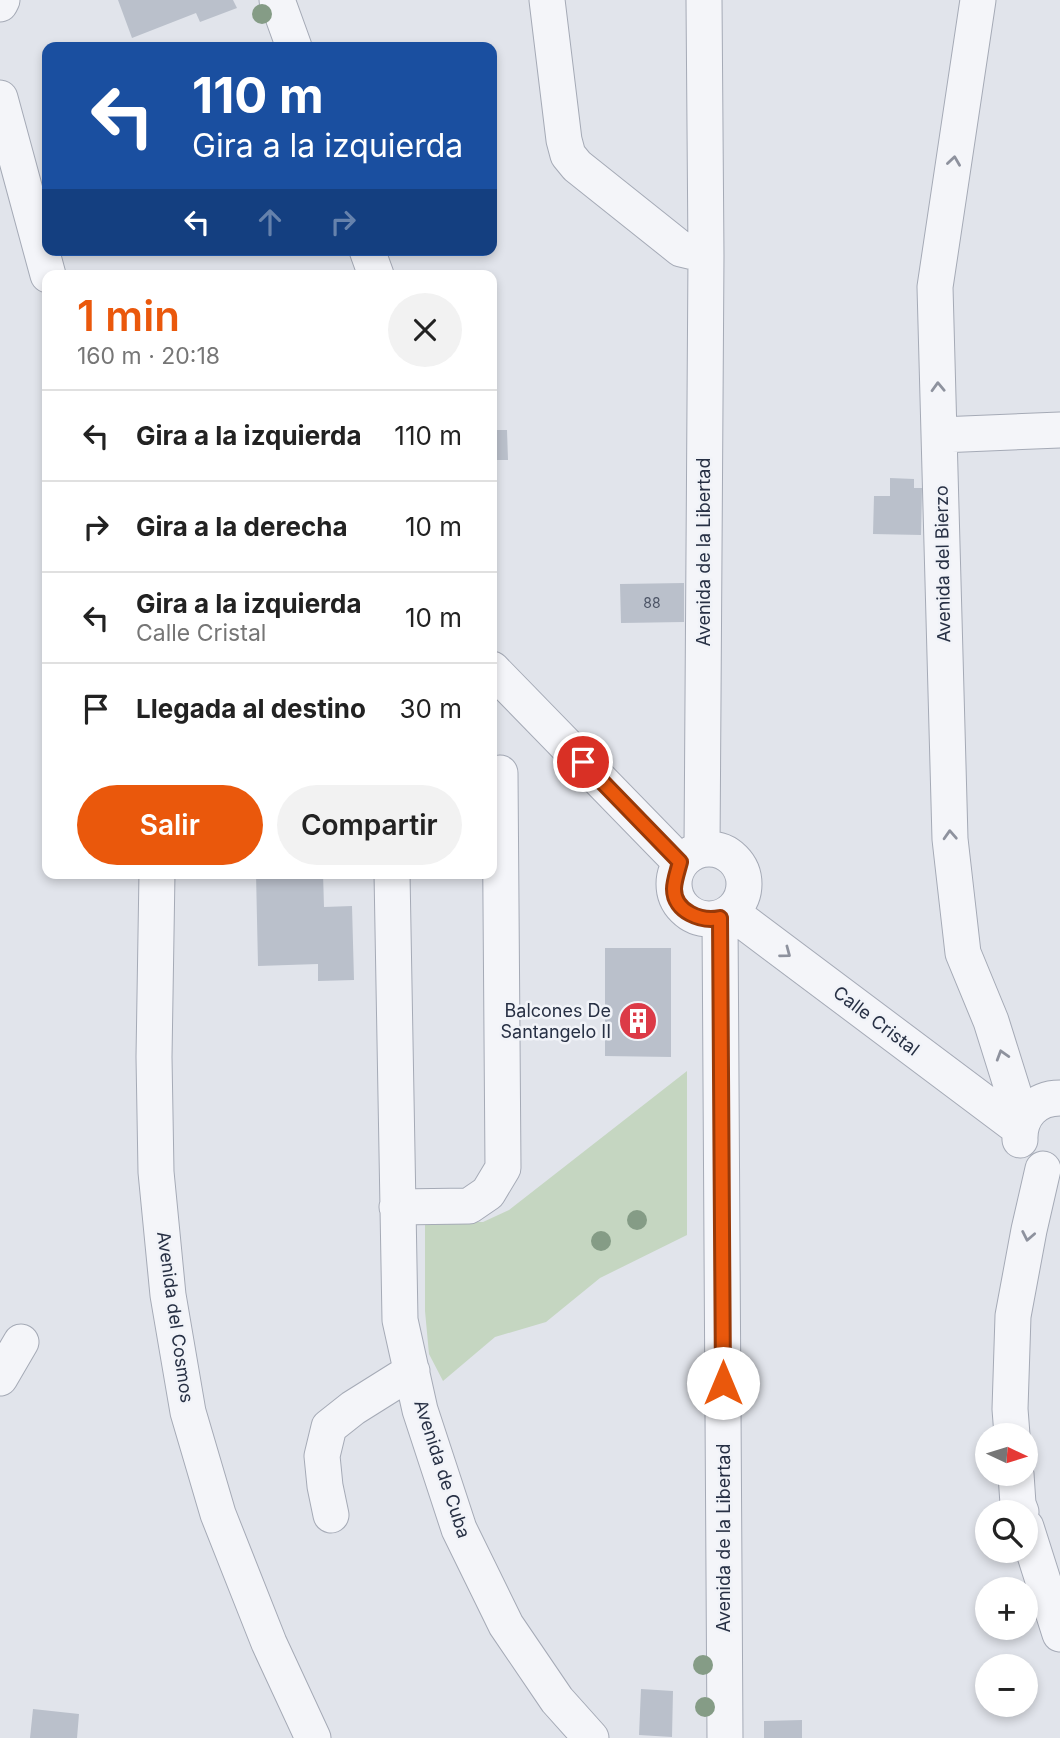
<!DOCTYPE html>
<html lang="es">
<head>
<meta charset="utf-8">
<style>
	body { margin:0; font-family:Inter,sans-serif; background:#f2f2f2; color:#222; height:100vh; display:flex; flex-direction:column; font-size:26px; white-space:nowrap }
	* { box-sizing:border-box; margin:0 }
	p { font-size:23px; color:#767676 }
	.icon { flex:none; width:38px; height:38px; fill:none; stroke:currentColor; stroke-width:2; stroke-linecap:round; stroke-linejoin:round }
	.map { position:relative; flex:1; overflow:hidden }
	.details { position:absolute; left:42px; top:270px; width:455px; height:609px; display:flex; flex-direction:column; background:#fff; border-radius:14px; box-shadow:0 4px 10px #0003 }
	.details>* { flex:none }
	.guide { position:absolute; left:42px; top:42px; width:455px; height:214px; border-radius:14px; box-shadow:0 4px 10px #0003; background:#1a4fa0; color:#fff; overflow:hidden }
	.needle { width:46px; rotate:94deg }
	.tools { position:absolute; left:975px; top:1423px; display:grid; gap:14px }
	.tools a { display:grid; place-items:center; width:63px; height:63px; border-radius:50%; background:#fff; box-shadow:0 4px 10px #0003; font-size:35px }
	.pin { position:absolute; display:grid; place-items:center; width:60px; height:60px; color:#fff; margin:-30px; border:4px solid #fff; border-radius:50%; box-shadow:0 2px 7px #0007 }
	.me { position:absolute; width:77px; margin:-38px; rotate:0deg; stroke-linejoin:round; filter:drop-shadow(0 0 5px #0008) }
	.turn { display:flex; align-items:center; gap:24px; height:147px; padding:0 35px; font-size:32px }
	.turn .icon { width:91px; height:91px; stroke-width:2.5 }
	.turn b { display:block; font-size:49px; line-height:60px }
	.lanes { display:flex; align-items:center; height:66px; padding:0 35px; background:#0003; justify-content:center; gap:35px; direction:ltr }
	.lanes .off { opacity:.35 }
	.round { display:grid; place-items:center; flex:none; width:74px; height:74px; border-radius:37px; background:#f2f2f2 }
	.head { display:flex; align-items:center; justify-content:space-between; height:119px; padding:0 35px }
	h1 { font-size:42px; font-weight:600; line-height:52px; color:#ea580c }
	.cta { display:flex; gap:14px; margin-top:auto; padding:14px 35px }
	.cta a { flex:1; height:80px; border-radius:42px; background:#ea580c; color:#fff; font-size:28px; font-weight:600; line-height:80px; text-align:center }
	.cta a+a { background:#f2f2f2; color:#222 }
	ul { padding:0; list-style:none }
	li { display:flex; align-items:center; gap:21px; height:91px; padding:0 35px; border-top:2px solid #e0e0e0 }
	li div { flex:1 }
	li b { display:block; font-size:26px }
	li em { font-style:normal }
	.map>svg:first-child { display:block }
</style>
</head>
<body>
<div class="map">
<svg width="1060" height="1738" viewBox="0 0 1060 1738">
	<rect width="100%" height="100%" fill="#e1e4eb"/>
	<path fill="#c5d6c1" d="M 687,1071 L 687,1235 L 600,1278 L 546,1322 L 495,1337 L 443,1381 L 429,1354 L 425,1311 L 425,1221 L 483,1222 L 509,1210 Z"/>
	<path fill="#bac0cb" d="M 118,0 L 233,0 L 237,8 L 200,22 L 196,13 L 132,38 Z
		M 492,419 L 496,419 L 496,430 L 507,430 L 508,460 L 492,460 Z
		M 890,478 L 914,479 L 914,488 L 922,488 L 921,535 L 873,534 L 874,496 L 890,496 Z
		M 684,583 L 684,622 L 621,623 L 620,584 Z
		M 256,873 L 323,873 L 324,907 L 352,906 L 354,980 L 318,981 L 318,964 L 258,966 Z
		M 605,948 L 671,948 L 671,1057 L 605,1056 Z
		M 641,1689 L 673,1691 L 672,1737 L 639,1735 Z
		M 33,1709 L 79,1714 L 77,1738 L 30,1738 Z
		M 802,1720 L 802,1738 L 764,1738 L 764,1721 Z"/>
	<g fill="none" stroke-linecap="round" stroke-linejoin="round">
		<defs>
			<path id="minor" d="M 277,0 L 294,47
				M 547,0 L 564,140 L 568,155 L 577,166 L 681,249 L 706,255
				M 978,0 L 935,287 L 950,839 L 963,953 L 991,1021 L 1022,1120
				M 0,4 L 2,0
				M 0,98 L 48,275
				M 367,250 L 376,275
				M 940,435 L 1060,430
				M 492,669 L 680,862
				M 702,849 L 706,255 L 704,0
				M674 884a35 35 0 1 1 70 0a35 35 0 1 1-70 0Z
				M 157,873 L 154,1057 L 156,1172 L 168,1295 L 188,1412 L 218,1514 L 269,1643 L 313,1738
				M 392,873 L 400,1320 L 420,1410 L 459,1529 L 506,1625 L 557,1700 L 591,1738
				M 731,912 L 1020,1129
				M 720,918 L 725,1738
				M 1020,1140 C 1019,1116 1035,1098 1060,1098
				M 397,1207 L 469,1206 L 488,1193 L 503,1168 L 500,773
				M 0,1378 L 21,1342
				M 1012,1435 L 1010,1409 L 1013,1316 L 1029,1230 L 1043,1169
				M 1016,1474 L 1018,1504 L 1021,1512
				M 331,1515 L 325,1486 L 322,1456 L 329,1427 L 353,1408 L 412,1371
				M 1026,1527 L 1060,1634"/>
		</defs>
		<use href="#minor" stroke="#a5aab6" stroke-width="37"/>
		<use href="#minor" stroke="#f4f5f9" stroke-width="35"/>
	</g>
	<g fill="#859c86">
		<circle cx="262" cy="14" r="10"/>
		<circle cx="637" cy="1220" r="10"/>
		<circle cx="601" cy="1241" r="10"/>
		<circle cx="703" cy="1665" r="10"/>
		<circle cx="705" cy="1707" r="10"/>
	</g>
	<defs><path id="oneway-chevron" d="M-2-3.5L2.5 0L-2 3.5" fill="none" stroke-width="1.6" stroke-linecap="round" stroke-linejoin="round" transform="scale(1.75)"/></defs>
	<g stroke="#8e929e">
		<use href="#oneway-chevron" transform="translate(954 161) rotate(-82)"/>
		<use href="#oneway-chevron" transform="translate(938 387) rotate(-92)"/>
		<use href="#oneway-chevron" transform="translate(950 835) rotate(-93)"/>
		<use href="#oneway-chevron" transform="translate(786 953) rotate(37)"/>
		<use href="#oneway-chevron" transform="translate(1002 1055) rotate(-107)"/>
		<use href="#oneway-chevron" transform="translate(1028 1236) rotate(101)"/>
	</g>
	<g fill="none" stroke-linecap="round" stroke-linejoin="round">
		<defs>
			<path id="route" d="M 583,762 L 680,862 C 678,870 674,881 674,889 C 674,912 702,922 720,918 L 723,1383"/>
		</defs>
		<use href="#route" stroke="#983908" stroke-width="18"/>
		<use href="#route" stroke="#ea580c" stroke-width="12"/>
	</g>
	<defs>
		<symbol id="building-disc" viewBox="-11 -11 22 22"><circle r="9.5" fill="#dc3a47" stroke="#f1f3f8"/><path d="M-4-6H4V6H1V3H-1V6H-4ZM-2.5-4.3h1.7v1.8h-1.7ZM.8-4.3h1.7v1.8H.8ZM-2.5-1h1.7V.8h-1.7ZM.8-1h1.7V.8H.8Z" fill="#fff"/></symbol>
	</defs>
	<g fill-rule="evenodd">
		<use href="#building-disc" x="616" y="999" width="44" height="44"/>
	</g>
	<g text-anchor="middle" stroke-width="5" stroke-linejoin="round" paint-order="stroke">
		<g font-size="14" fill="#4c5466">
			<text x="652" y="608">88</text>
		</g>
		<g font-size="18" fill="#273044" stroke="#f1f3f8">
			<text transform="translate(704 552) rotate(-90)" y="6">Avenida de la Libertad</text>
			<text transform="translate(943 564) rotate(-91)" y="6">Avenida del Bierzo</text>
			<text transform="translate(876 1021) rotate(37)" y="6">Calle Cristal</text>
			<text transform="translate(175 1317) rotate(82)" y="6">Avenida del Cosmos</text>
			<text transform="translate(442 1469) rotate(72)" y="6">Avenida de Cuba</text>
			<text transform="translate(724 1538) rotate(-90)" y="6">Avenida de la Libertad</text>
		</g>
		<g font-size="18" fill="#273044" stroke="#f1f3f8" text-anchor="end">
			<text x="611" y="1017">Balcones De<tspan x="611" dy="21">Santangelo II</tspan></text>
		</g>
	</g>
</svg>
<div class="tools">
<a><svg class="needle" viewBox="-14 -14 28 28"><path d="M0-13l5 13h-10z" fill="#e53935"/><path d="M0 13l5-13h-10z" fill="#767676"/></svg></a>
<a><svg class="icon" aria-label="search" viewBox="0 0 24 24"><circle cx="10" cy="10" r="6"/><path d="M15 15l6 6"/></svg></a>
<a>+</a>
<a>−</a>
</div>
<div class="pin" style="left:583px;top:762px;background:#d93025"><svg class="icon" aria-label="arrive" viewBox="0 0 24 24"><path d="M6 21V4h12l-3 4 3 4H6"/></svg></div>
<svg class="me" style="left:723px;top:1383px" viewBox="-20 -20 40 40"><circle r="19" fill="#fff"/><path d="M0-13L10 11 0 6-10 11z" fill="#ea580c"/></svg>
<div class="guide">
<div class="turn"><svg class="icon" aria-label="left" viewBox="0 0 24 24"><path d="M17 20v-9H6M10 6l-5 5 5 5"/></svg><div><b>110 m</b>Gira a la izquierda</div></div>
<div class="lanes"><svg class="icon" aria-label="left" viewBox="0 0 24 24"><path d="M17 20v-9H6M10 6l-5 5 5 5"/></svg><svg class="icon off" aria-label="ahead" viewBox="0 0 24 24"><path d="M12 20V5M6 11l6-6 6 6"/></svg><svg class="icon off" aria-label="right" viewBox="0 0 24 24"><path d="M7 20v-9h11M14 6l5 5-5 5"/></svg></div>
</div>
<section class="details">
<div class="head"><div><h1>1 min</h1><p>160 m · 20:18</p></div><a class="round"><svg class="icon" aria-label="close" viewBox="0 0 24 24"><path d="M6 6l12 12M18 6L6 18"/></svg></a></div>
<ul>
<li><svg class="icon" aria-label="left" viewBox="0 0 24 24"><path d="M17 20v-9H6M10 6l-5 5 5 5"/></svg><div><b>Gira a la izquierda</b></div><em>110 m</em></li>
<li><svg class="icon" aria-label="right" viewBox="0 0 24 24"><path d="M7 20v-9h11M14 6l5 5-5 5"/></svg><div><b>Gira a la derecha</b></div><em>10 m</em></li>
<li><svg class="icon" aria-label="left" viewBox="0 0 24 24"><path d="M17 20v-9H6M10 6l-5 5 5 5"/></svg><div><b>Gira a la izquierda</b><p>Calle Cristal</p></div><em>10 m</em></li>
<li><svg class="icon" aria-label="arrive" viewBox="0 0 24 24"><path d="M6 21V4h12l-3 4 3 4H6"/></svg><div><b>Llegada al destino</b></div><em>30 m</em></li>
</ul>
<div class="cta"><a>Salir</a><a>Compartir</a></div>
</section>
</div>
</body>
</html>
